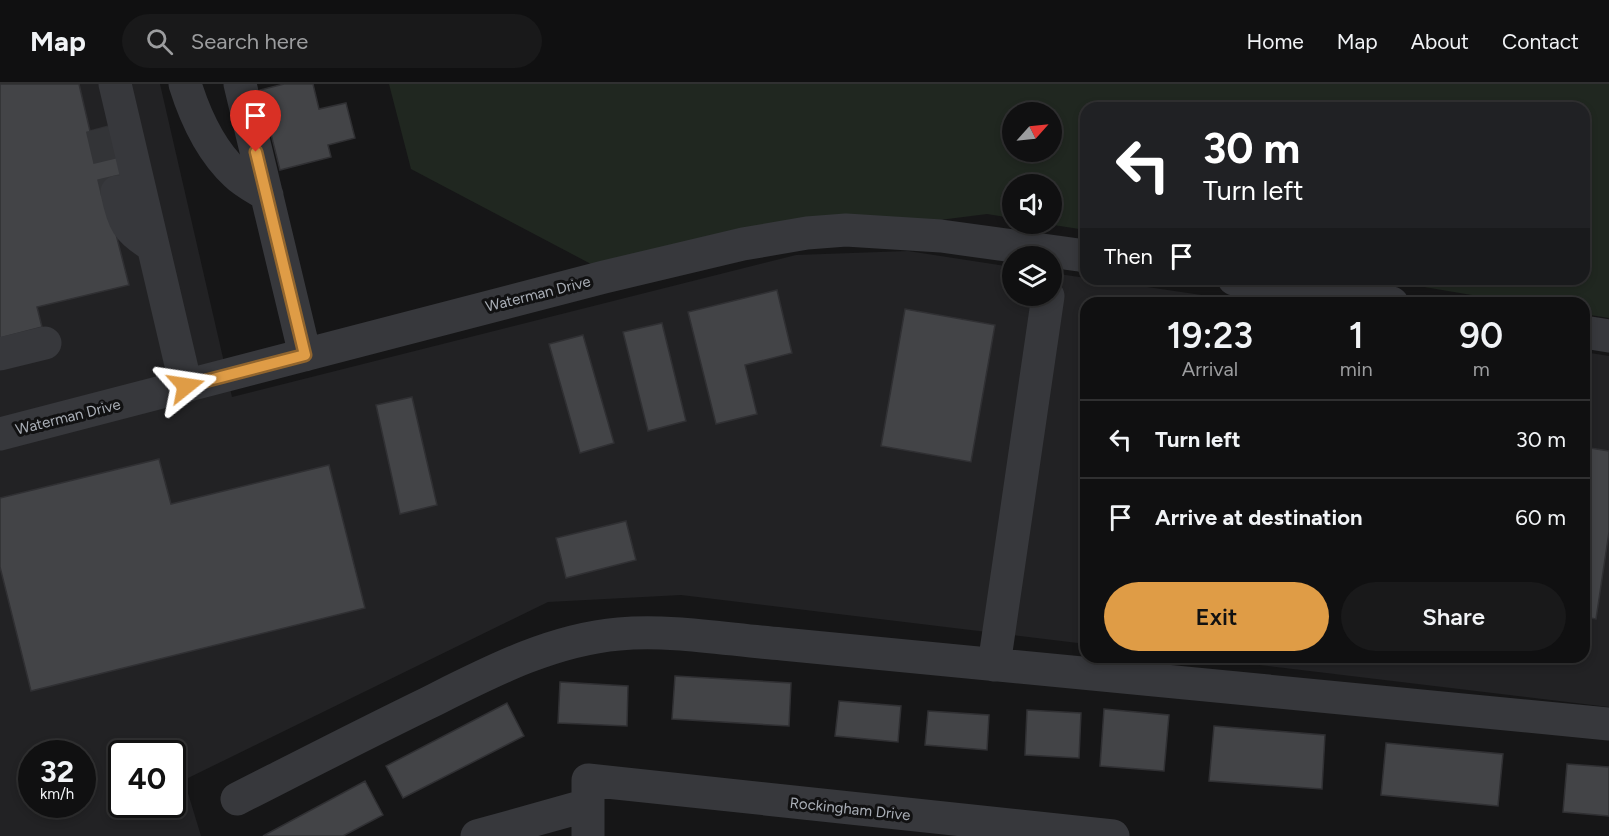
<!DOCTYPE html>
<html lang="en">
<head>
<meta charset="utf-8">
<style>
	body { margin:0; font-family:Figtree,sans-serif; background:#19191a; color:#f1f3f6; height:100vh; display:flex; flex-direction:column; font-size:22px; white-space:nowrap }
	* { box-sizing:border-box; margin:0 }
	p { font-size:20px; color:#9c9d9f }
	.icon { flex:none; width:33px; height:33px; fill:none; stroke:currentColor; stroke-width:2; stroke-linecap:round; stroke-linejoin:round }
	.map { position:relative; flex:1; overflow:hidden }
	.sheet { position:absolute; left:1080px; top:213px; width:510px; height:366px; display:flex; flex-direction:column; background:#101011; border-radius:18px; box-shadow:0 3px 9px #0003,0 0 0 2px #303031 }
	.sheet>* { flex:none }
	.hud { position:absolute; left:1080px; top:18px; width:510px; height:183px; border-radius:18px; box-shadow:0 3px 9px #0003,0 0 0 2px #303031; background:#202124; color:#fff; overflow:hidden }
	.needle { width:39px; rotate:63deg }
	.buttons { position:absolute; left:1002px; top:18px; display:grid; gap:12px }
	.buttons a { display:grid; place-items:center; width:60px; height:60px; border-radius:50%; background:#101011; box-shadow:0 3px 9px #0003,0 0 0 2px #303031; font-size:30px }
	.speed { position:absolute; left:18px; top:656px; display:flex; gap:12px; font-size:30px; font-weight:700; text-align:center }
	.speed>* { display:grid; place-content:center; width:78px; height:78px; border-radius:50%; background:#101011; box-shadow:0 3px 9px #0003,0 0 0 2px #303031; line-height:1 }
	.speed small { font-size:15px; font-weight:400 }
	.speed .limit { border:3px solid #111; border-radius:9px; background:#fff; color:#111 }
	.pin { position:absolute; display:grid; place-items:center; width:51px; height:51px; color:#fff; margin:-62px -26px; border-radius:50% 50% 50% 0; rotate:-45deg; box-shadow:0 0 6px #0007 }
	.pin .icon { rotate:45deg }
	.me { position:absolute; width:66px; margin:-33px; rotate:75deg; stroke-linejoin:round; filter:drop-shadow(0 0 4px #0008) }
	.turn { display:flex; align-items:center; gap:21px; height:126px; padding:0 24px; font-size:27px }
	.turn .icon { width:78px; height:78px; stroke-width:2.5 }
	.turn b { display:block; font-size:42px; line-height:51px }
	.then { display:flex; align-items:center; height:57px; padding:0 24px; background:#0003; gap:12px; font-size:22px }
	.eta { display:flex; justify-content:space-evenly; align-items:center; height:102px; text-align:center }
	.eta b { font-size:36px; font-weight:600; line-height:42px }
	.cta { display:flex; gap:12px; margin-top:auto; padding:12px 24px }
	.cta a { flex:1; height:69px; border-radius:36px; background:#df9c46; color:#111; font-size:24px; font-weight:600; line-height:69px; text-align:center }
	.cta a+a { background:#19191a; color:#f1f3f6 }
	ul { padding:0; list-style:none }
	li { display:flex; align-items:center; gap:18px; height:78px; padding:0 24px; border-top:2px solid #303031 }
	li div { flex:1 }
	li b { display:block; font-size:22px }
	li em { font-style:normal }
	header { display:flex; align-items:center; gap:36px; box-sizing:border-box; height:84px; padding:0 30px; background:#101011; border-bottom:2px solid #303031 }
	header strong { font-size:28px }
	nav { display:flex; gap:33px; margin-inline-start:auto; font-size:21px }
	.search { width:420px; height:54px; background:#19191a; display:flex; align-items:center; gap:15px; box-sizing:border-box; padding:0 21px; border-radius:33px; color:#9c9d9f; font-size:22px }
	.map>svg:first-child { display:block }
</style>
</head>
<body>
<header>
<strong>Map</strong>
<div class="search"><svg class="icon" aria-label="search" viewBox="0 0 24 24"><circle cx="10" cy="10" r="6"/><path d="M15 15l6 6"/></svg>Search here</div>
<nav><a>Home</a><a>Map</a><a>About</a><a>Contact</a></nav>
</header>
<div class="map">
<svg width="1609" height="752" viewBox="0 0 1609 752">
	<rect width="100%" height="100%" fill="#161617"/>
	<path fill="#222224" fill-rule="evenodd" d="M 0,0 L 160,0 L 232,313 L 796,171 L 908,167 L 1012,183 L 1012,212 L 1052,212 L 1052,189 L 1256,219 L 1086,219 L 1086,560 L 681,511 L 548,518 L 184,696 L 201,752 L 0,752 ZM 32,669 L 82,669 L 82,720 L 32,720 ZM 122,669 L 172,669 L 172,720 L 122,720 Z
		M 1584,268 L 1609,272 L 1609,623 L 1193,573 L 1584,573 Z"/>
	<path fill="#202720" fill-rule="evenodd" d="M 389,0 L 1609,0 L 1609,234 L 1584,230 L 1584,219 L 1519,219 L 1377,195 L 1584,195 L 1584,24 L 1086,24 L 1086,146 L 1047,140 L 1052,140 L 1052,100 L 1012,100 L 1012,134 L 987,130 L 591,180 L 411,85 ZM 1012,28 L 1052,28 L 1052,68 L 1012,68 Z"/>
	<path fill="#434447" stroke="#303033" stroke-width="1.5" d="M 0,0 L 79,0 L 90,47 L 109,42 L 125,106 L 106,111 L 129,201 L 37,223 L 42,243 L 0,254 Z
		M 284,0 L 313,0 L 319,25 L 346,19 L 355,54 L 328,61 L 331,73 L 280,86 L 260,6 Z
		M 777,206 L 792,269 L 745,281 L 757,330 L 716,340 L 688,228 Z
		M 905,225 L 995,241 L 971,378 L 881,362 Z
		M 662,239 L 686,337 L 648,347 L 623,248 Z
		M 583,251 L 614,359 L 580,369 L 549,260 Z
		M 412,313 L 437,421 L 400,430 L 376,321 Z
		M 1584,363 L 1609,367 L 1609,448 L 1596,535 L 1584,533 Z
		M 159,375 L 171,420 L 329,381 L 365,524 L 31,607 L 0,483 L 0,414 Z
		M 626,437 L 636,476 L 566,494 L 556,454 Z
		M 675,592 L 791,599 L 789,642 L 672,635 Z
		M 560,598 L 628,602 L 627,642 L 558,639 Z
		M 839,617 L 901,622 L 898,658 L 835,652 Z
		M 507,619 L 524,652 L 403,714 L 386,682 Z
		M 1104,625 L 1169,631 L 1164,687 L 1100,682 Z
		M 1027,626 L 1081,629 L 1079,674 L 1025,671 Z
		M 928,627 L 989,631 L 987,666 L 925,661 Z
		M 1214,642 L 1325,651 L 1322,705 L 1209,697 Z
		M 1386,659 L 1503,670 L 1498,722 L 1381,711 Z
		M 1567,680 L 1609,683 L 1609,732 L 1563,728 Z
		M 365,697 L 383,731 L 343,752 L 263,752 Z"/>
	<g fill="none" stroke-linecap="round" stroke-linejoin="round">
		<path stroke="#333437" stroke-width="33" stroke-dasharray="33 16" stroke-linecap="butt" d="M 102,44 L 117,108"/>
		<path stroke="#37383c" stroke-width="33" d="M 115,0 L 186,302
			M 185,0 C 195,32 211,67 236,90 C 244,98 256,104 267,111
			M 240,0 L 305,271
			M 117,108 C 123,138 127,146 153,162
			M 1234,195 L 1392,219
			M 1584,248 L 1609,252
			M 0,270 L 45,259
			M 0,350 L 604,193 L 743,160 L 807,149 L 846,146 L 941,152 L 1086,172
			M 994,581 L 1048,212
			M 237,715 C 300,683 364,650 428,619 C 488,589 550,556 619,550 C 671,545 729,556 782,560 L 1609,640
			M 477,752 L 588,721
			M 588,752 L 588,696 L 1113,752"/>
	</g>
	<g fill="none" stroke-linecap="round" stroke-linejoin="round">
		<defs>
			<path id="route" d="M 186,302 L 305,271 L 256,68"/>
		</defs>
		<use href="#route" stroke="#91652e" stroke-width="15"/>
		<use href="#route" stroke="#df9c46" stroke-width="10"/>
	</g>
	<g text-anchor="middle" stroke-width="6" stroke-linejoin="round" paint-order="stroke">
		<g font-size="15" fill="#a9aeb6" stroke="#111112">
			<text transform="translate(538 210) rotate(-14)" y="5">Waterman Drive</text>
			<text transform="translate(68 333) rotate(-14)" y="5">Waterman Drive</text>
			<text transform="translate(850 725) rotate(6)" y="5">Rockingham Drive</text>
		</g>
	</g>
</svg>
<div class="buttons">
<a><svg class="needle" viewBox="-14 -14 28 28"><path d="M0-13l5 13h-10z" fill="#e53935"/><path d="M0 13l5-13h-10z" fill="#9c9d9f"/></svg></a>
<a><svg class="icon" aria-label="sound" viewBox="0 0 24 24"><path d="M4 9h4l5-4v14l-5-4H4zM17 9q2 3 0 6"/></svg></a>
<a><svg class="icon" aria-label="layers" viewBox="0 0 24 24"><path d="M12 4l9 5-9 5-9-5zM3 14l9 5 9-5"/></svg></a>
</div>
<div class="speed"><div>32<small>km/h</small></div><div class="limit">40</div></div>
<div class="pin" style="left:256px;top:68px;background:#d93025"><svg class="icon" aria-label="arrive" viewBox="0 0 24 24"><path d="M6 21V4h12l-3 4 3 4H6"/></svg></div>
<svg class="me" style="left:186px;top:302px" viewBox="-20 -20 40 40"><path d="M0-17L14 15 0 8-14 15z" fill="#df9c46" stroke="#fff" stroke-width="4"/></svg>
<div class="hud">
<div class="turn"><svg class="icon" aria-label="left" viewBox="0 0 24 24"><path d="M17 20v-9H6M10 6l-5 5 5 5"/></svg><div><b>30 m</b>Turn left</div></div>
<div class="then">Then<svg class="icon" aria-label="arrive" viewBox="0 0 24 24"><path d="M6 21V4h12l-3 4 3 4H6"/></svg></div>
</div>
<section class="sheet">
<div class="eta">
<div><b>19:23</b><p>Arrival</p></div>
<div><b>1</b><p>min</p></div>
<div><b>90</b><p>m</p></div>
</div>
<ul>
<li><svg class="icon" aria-label="left" viewBox="0 0 24 24"><path d="M17 20v-9H6M10 6l-5 5 5 5"/></svg><div><b>Turn left</b></div><em>30 m</em></li>
<li><svg class="icon" aria-label="arrive" viewBox="0 0 24 24"><path d="M6 21V4h12l-3 4 3 4H6"/></svg><div><b>Arrive at destination</b></div><em>60 m</em></li>
</ul>
<div class="cta"><a>Exit</a><a>Share</a></div>
</section>
</div>
</body>
</html>
